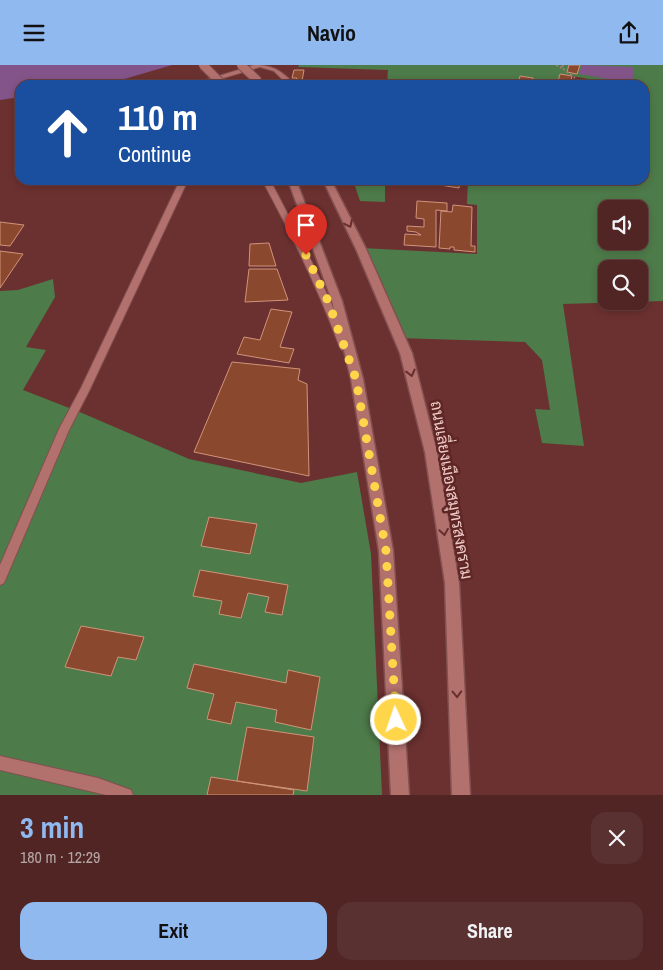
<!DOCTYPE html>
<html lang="en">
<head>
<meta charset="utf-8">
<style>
	body { margin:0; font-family:"Archivo Narrow",Sarabun,sans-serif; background:#5a3131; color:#f1f3f6; height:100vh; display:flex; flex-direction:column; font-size:19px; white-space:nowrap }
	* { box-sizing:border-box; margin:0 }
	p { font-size:16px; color:#b4a5a6 }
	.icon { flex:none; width:28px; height:28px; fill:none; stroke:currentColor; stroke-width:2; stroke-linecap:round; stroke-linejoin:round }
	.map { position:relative; height:730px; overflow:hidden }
	.sheet { display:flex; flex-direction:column; background:#502524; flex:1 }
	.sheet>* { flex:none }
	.top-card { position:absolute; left:15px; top:15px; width:634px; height:105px; border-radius:15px; box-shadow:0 2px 8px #0003,0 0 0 1px #674241; background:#1a4fa0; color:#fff; overflow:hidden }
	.controls { position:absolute; left:598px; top:135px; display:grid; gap:10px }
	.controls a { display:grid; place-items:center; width:50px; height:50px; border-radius:10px; background:#502524; box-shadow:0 2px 8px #0003,0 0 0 1px #674241; font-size:25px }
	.pin { position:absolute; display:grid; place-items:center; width:42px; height:42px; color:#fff; margin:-51px -21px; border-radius:50% 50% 50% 0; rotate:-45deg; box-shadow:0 0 5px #0007 }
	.pin .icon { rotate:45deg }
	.me { position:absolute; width:55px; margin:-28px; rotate:357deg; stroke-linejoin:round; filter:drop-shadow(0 0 4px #0008) }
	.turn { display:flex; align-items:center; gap:18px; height:105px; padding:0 20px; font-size:22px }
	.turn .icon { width:65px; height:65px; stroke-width:2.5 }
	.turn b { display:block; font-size:35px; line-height:42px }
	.round { display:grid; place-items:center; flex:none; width:52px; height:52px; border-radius:15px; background:#5a3131 }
	.overview { display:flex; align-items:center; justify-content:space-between; height:85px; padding:0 20px }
	h1 { font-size:30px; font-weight:700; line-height:38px; color:#90b9f0 }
	.action { display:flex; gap:10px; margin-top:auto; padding:10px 20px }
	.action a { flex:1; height:58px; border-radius:15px; background:#90b9f0; color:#111; font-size:20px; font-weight:700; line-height:58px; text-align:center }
	.action a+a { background:#5a3131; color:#f1f3f6 }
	header { display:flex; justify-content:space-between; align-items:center; height:65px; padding:0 20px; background:#90b9f0; color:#111; font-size:22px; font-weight:700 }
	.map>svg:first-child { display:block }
</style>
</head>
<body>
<header><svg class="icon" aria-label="menu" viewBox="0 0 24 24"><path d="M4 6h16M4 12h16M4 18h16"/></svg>Navio<svg class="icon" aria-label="share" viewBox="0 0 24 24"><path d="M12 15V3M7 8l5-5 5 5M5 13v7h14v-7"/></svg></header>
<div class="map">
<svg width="663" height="730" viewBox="0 0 663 730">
	<rect width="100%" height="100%" fill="#6b3130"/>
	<path fill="#4e7b4a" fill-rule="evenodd" d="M 299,0 L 663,0 L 663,236 L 563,239 L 584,381 L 542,378 L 535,344 L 550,345 L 542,295 L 525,277 L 398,273 L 362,183 L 477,189 L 477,140 L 467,139 L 468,115 L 644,115 L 644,20 L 613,20 L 612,18 L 560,9 L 557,20 L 387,20 L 388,5 L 298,2 ZM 606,144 L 639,144 L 639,176 L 606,176 ZM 606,204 L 639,204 L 639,236 L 606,236 Z
		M 353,115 L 385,115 L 385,137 L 360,136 Z
		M 53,214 L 55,232 L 26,282 L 46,285 L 23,325 L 82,348 L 189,394 L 301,418 L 357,407 L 371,489 L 382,730 L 0,730 L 0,226 L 18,225 Z"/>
	<path fill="#835489" d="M 0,0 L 172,0 L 104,20 L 20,20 L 20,32 L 0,35 Z
		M 582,0 L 634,2 L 632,18 L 579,9 Z"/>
	<path fill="#8a492e" stroke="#d1937a" d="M 569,0 L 580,0 L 577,9 L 567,7 Z
		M 294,5 L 304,5 L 302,16 L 296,16 L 297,13 L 292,13 Z
		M 560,9 L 572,11 L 570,20 L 557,20 Z
		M 520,11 L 533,13 L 532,17 L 519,15 Z
		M 441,115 L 460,115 L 459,123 L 440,120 Z
		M 417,136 L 447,138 L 447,146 L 436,145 L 436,182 L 404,180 L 405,169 L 421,170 L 416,167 L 407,166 L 407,161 L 424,162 L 424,154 L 416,153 Z
		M 453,140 L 472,142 L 471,181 L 475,181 L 475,187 L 454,185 L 454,182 L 450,182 L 450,184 L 439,183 L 441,146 L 452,147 Z
		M 0,157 L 24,160 L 10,181 L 0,180 Z
		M 269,178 L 276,201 L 249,201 L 250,179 Z
		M 0,186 L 23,189 L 0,223 Z
		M 249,204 L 277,204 L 288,235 L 245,237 Z
		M 271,244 L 292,247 L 280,282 L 294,284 L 289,298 L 237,289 L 244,272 L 260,275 Z
		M 232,297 L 300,304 L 298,315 L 307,319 L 309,411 L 194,387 Z
		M 209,452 L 257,459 L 250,489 L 201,481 Z
		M 200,505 L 288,520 L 282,550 L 265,547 L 269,532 L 248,528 L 241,553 L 219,549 L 222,536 L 193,531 Z
		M 81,561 L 144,572 L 136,595 L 118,592 L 111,611 L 65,602 Z
		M 194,599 L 286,618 L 288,605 L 320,612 L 311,665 L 275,657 L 277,645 L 236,637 L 231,659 L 207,654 L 214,629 L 187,623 Z
		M 247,662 L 314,672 L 307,726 L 237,716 Z
		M 211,712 L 294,725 L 293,730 L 207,730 Z"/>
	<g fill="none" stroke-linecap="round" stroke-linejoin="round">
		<defs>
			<path id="lane" d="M 254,0 C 273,0 282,6 295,20 L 288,20 L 274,6 L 260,2 L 207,18 L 206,20 L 200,20 L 203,16 Z
				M 180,115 L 188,115 L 90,324 L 69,365 L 4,518 L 0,520 L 0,500 L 59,364 L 81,323 Z
				M 262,115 L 270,115 C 299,170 327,225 350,283 L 348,285 L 342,285 L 340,283 C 319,225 292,170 262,115 Z
				M 0,691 L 98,713 L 131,725 L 133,730 L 106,730 L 0,705 Z"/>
			<path id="secondary" d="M 288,115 L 296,115 L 342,236 L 363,314 L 393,486 L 409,730 L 391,730 L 379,486 L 351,314 L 332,236 Z
				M 323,115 L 331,115 L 366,184 L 412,288 L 437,387 L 459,518 L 470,730 L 452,730 L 445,518 L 425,387 L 400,288 L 356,184 Z"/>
		</defs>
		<use href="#lane" stroke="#81504f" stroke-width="2"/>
		<use href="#secondary" stroke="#81504f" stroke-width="3"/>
		<path stroke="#a97a78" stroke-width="2" stroke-dasharray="2 2.5" stroke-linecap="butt" d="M 556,0 L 562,3
			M 563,0 L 562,3 L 575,13"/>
		<use href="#lane" fill="#b3716e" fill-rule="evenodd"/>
		<use href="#secondary" fill="#b3716e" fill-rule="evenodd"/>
		<defs>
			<path id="secondary-bridge" d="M 203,0 L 223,20
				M 241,0 L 258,16"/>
		</defs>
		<use href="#secondary-bridge" stroke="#81504f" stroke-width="10" stroke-linecap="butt"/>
		<use href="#secondary-bridge" stroke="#b3716e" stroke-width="8"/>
	</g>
	<defs><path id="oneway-chevron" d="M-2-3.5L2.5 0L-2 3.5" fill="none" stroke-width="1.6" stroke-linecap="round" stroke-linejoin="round" transform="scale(1.25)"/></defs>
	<g stroke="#672e2d">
		<use href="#oneway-chevron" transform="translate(349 159) rotate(64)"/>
		<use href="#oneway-chevron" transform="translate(411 308) rotate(76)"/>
		<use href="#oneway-chevron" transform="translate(444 467) rotate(81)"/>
		<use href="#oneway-chevron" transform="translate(457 629) rotate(88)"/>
	</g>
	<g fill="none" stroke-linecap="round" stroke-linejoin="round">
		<path stroke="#ffd54a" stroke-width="9" stroke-dasharray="0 16.2" d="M 306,190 L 328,236 L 356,314 L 386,486 L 396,655"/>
	</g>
	<g text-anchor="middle" stroke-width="5" stroke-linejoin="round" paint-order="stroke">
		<g font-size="16" fill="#eecac7" stroke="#5f2626">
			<text transform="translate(452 425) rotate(80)" y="6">ถนนเลี่ยงเมืองสมุทรสงคราม</text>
		</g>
	</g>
</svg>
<div class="controls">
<a><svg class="icon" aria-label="sound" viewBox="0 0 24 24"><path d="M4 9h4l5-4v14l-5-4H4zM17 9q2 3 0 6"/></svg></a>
<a><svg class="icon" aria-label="search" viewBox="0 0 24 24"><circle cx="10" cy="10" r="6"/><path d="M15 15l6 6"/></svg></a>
</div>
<div class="pin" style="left:306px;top:190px;background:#d93025"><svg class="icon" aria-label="arrive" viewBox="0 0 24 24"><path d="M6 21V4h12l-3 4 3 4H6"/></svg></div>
<svg class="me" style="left:396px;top:655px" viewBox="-20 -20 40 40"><circle r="17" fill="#ffd54a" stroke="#fff" stroke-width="3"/><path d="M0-11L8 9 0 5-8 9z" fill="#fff"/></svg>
<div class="top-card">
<div class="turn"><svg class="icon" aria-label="ahead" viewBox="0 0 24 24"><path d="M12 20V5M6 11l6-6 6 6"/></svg><div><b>110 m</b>Continue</div></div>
</div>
</div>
<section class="sheet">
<div class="overview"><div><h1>3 min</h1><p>180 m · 12:29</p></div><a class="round"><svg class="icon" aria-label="close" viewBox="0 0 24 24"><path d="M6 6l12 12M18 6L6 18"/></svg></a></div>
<div class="action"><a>Exit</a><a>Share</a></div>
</section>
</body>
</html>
